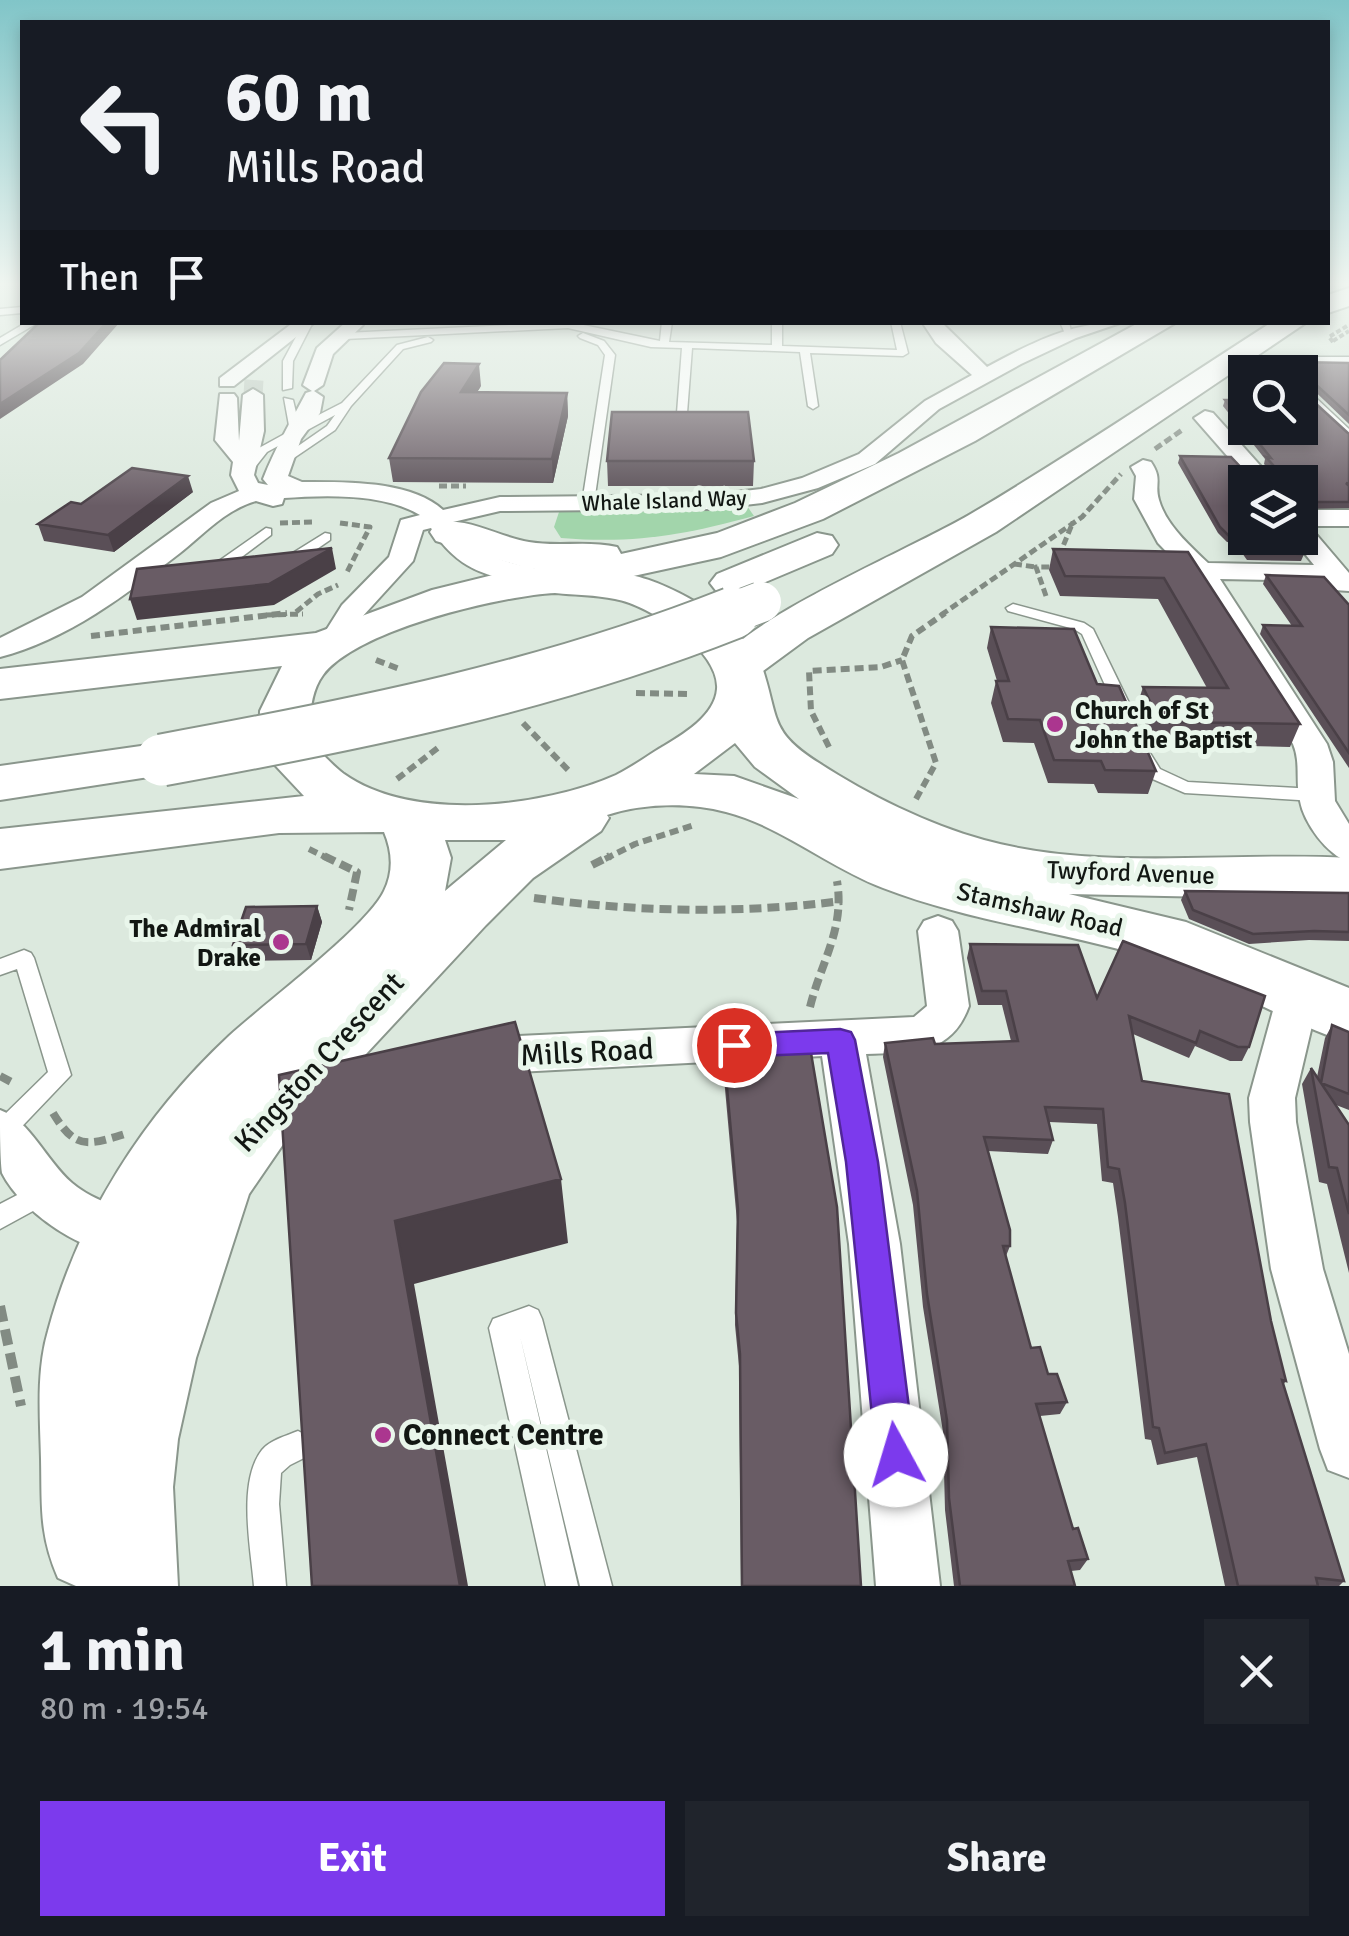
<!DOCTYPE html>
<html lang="en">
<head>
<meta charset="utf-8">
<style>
	body { margin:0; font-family:Signika,sans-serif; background:#20242c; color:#f1f3f6; height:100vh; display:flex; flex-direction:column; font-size:38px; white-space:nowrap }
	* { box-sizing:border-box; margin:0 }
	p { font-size:32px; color:#9ea1a6 }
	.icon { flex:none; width:55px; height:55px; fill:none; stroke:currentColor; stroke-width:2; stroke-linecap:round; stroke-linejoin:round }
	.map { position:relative; height:1586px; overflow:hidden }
	.panel { display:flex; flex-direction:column; background:#171b24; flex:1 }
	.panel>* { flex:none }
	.top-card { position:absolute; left:20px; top:20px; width:1310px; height:305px; border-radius:0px; box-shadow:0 5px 15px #0003; background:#171b24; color:#f1f3f6; overflow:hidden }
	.controls { position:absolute; left:1228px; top:355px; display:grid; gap:20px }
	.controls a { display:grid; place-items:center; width:90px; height:90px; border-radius:0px; background:#171b24; box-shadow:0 5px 15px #0003; font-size:50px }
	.pin { position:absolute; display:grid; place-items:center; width:85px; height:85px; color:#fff; margin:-42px; border:5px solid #fff; border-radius:50%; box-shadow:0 2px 10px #0007 }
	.me { position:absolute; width:110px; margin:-55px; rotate:354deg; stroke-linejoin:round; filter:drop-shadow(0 0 8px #0008) }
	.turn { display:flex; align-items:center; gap:35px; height:210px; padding:0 40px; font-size:45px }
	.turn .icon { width:130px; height:130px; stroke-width:2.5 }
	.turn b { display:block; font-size:70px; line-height:85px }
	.then { display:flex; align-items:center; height:95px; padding:0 40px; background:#0003; gap:20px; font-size:38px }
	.round { display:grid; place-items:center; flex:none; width:105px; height:105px; border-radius:0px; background:#20242c }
	.headline { display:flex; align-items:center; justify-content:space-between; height:170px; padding:0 40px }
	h1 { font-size:60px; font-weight:700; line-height:75px }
	.button { display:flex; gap:20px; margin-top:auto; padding:20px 40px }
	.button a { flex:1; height:115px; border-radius:0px; background:#7c3aed; color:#fff; font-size:40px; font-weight:700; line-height:115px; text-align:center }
	.button a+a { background:#20242c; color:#f1f3f6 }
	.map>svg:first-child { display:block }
</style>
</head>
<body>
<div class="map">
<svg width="1349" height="1586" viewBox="0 0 1349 1586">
	<rect width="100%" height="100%" fill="#dce9de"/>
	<path fill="#a2d5ab" d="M 747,506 L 754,516 C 684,535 635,544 561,538 L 554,527 L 559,512 Z"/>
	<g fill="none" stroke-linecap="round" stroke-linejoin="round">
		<path stroke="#becac0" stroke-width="19" stroke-dasharray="19 10" stroke-linecap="butt" d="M 253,395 L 254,380"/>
		<defs>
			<path id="service" d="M 22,307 L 22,313 L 0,315 L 0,309 Z
				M 27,322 L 39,322 L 0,345 L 0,338 Z
				M 304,322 L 313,322 L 293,361 L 292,388 L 283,390 L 283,361 Z
				M 569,322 L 660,341 L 662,322 L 672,322 L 669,342 L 772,345 L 772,322 L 782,322 L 782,346 L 897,350 L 891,322 L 900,322 L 908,353 L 903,356 L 810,353 L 818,406 L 813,409 L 808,406 L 800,352 L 692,348 L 686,426 L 681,429 L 676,426 L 682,348 L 651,347 L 568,328 L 345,339 L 340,336 L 345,333 Z
				M 1060,322 L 1069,322 L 1072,336 L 1066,336 Z
				M 583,333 L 604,341 L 615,355 L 594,503 L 588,507 L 582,503 L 605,355 L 598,345 L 580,338 L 578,336 Z
				M 428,337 L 433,340 L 431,342 L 403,349 L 351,406 L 335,430 L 285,464 L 275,462 L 327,426 L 335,415 L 267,452 L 249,475 L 241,475 L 239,472 L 259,448 L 290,431 L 284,398 L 293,400 L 299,425 L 342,403 L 397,345 Z
				M 1296,357 L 1349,357 L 1349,363 L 1298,363 L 1288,368 L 1292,372 L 1282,372 L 1276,367 Z
				M 1300,383 L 1349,429 L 1349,438 L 1300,392 Z
				M 266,528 L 271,529 L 271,535 L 219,574 L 209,574 L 209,568 Z
				M 325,533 L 330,534 L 330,540 L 298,562 L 288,562 L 288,556 Z
				M 1013,604 L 1084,623 L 1093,629 L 1130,705 L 1128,708 L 1116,708 L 1114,705 L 1082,634 L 1074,629 L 1008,611 L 1006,608 Z
				M 1144,752 L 1150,753 L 1160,769 L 1188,782 L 1315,789 L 1324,795 L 1315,801 L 1185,793 L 1148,777 L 1136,757 Z
				M 24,950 L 31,953 L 34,958 L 71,1075 L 9,1140 L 1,1143 L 0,1119 L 48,1072 L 17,969 L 0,975 L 0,959 Z
				M 46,1180 L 55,1183 L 58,1191 L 55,1199 L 0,1229 L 0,1204 Z
				M 529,1306 L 538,1310 L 542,1319 L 612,1586 L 580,1586 L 520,1336 L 578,1586 L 546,1586 L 489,1328 L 493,1319 Z
				M 298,1431 L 308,1436 L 313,1446 L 308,1456 L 290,1465 L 281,1473 L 279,1504 L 286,1586 L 254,1586 C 251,1549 237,1482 262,1450 C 270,1440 286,1436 298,1431 Z"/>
			<path id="minor" d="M 294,322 L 315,322 L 234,386 L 220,386 L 220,378 Z
				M 346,322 L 363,325 L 333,354 L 323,385 L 314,391 L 323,397 L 320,413 L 301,439 L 288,476 L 302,482 C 344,482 410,480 443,510 L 500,497 L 710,495 L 761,489 L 802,478 L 859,454 L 925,401 L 972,375 L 936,343 L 922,322 L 941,322 L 987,367 C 1031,343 1072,322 1123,322 L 1076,338 L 1021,364 L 939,409 L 875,464 L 818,488 L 762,503 L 710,509 L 500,511 L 453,522 C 480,563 516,563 559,574 L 563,580 L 559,586 L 549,588 C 496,577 462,577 431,528 L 423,530 L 413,561 L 362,617 L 345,646 L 325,646 L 320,640 L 342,605 L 389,557 L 401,520 L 420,515 C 383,493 325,495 284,498 L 282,504 L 273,506 L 256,501 C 225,510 205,533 180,553 C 127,594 67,640 0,657 L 0,638 L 82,597 L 211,503 L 239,491 L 231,475 L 233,462 L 215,440 L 220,394 L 234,394 L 237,398 L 239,441 L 243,395 L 253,389 L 263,395 L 264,431 L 254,475 L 258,483 L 268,485 L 263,479 C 275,448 291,421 306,393 L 312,391 L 303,385 L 317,348 Z
				M 1205,411 L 1213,413 L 1275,482 L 1250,482 L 1194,418 Z
				M 1143,460 L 1151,462 C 1163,480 1154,483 1159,500 C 1166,525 1190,546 1208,563 L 1314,565 L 1292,538 L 1300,538 L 1300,510 L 1349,510 L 1349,526 L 1309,526 L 1349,573 L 1349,591 L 1334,590 L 1327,581 L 1220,579 L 1327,744 L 1333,762 L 1335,801 L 1349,824 L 1349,862 C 1327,855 1304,823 1300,801 C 1295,781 1301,763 1293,744 L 1190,576 L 1158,543 L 1134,499 L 1136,476 L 1131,467 Z
				M 938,916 L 952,921 L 958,931 L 969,1006 C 951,1056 911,1052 866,1054 L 900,1244 L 940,1586 L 876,1586 L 849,1244 L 822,1056 L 479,1074 L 463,1069 L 457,1056 L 463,1043 L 479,1038 L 914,1017 L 927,1006 L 918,931 L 924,921 Z
				M 1298,980 L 1313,984 L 1319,996 L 1295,1098 L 1296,1122 L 1323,1269 L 1349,1354 L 1349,1478 L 1328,1470 L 1320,1449 L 1271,1269 L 1250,1122 L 1249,1098 L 1277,996 L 1283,984 Z
				M 0,1110 C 31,1121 46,1161 72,1183 C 97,1204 124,1207 153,1218 L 160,1235 L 153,1252 C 105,1270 24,1217 2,1173 C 0,1157 0,1127 0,1110 Z"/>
			<path id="primary" d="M 555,567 C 580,569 606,570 631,575 C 674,584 748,626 763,670 C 779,720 770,732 819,763 C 868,795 927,824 984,840 C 1100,872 1230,851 1349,858 L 1349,900 L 1069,894 L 1186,922 L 1349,988 L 1349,1043 C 1280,1020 1216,978 1147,957 C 1059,931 968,921 883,888 C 830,868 779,825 726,812 C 690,802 643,803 607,815 L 609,818 L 601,831 L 533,878 L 486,925 L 286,1140 L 249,1194 L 196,1358 L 178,1439 L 173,1487 L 178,1586 L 76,1586 L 58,1578 C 39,1534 42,1506 41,1459 C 40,1417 36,1372 48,1331 C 78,1218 144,1115 229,1036 C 265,1003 366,928 384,891 C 394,871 392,851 384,832 L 279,833 L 0,869 L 0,829 L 304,796 L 259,748 L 260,711 L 282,666 L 0,699 L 0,669 L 316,633 L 432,590 L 517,569 ZM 555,593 C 575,595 596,595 615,599 C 649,605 720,650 717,689 C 715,716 682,735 662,747 C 647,756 632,767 616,775 C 544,807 413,823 344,774 C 332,765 322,753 311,743 C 309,721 309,694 323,675 C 357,630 499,596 555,593 ZM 735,743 L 755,767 L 799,799 L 734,776 L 694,774 ZM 445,840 L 506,840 L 445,891 L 451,858 Z"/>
			<path id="motorway" d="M 1349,288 L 1349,306 L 1328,313 L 1328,295 Z
				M 1140,322 L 1177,322 L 975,441 L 823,519 L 721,557 L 555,593 L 540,589 L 533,580 L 540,571 L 552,568 L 527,568 L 436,541 L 430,532 L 436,523 C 467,516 498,537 529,542 C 558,547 588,540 617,547 L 621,554 L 717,533 L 795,503 L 899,453 Z
				M 1272,322 L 1307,322 L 996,532 L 808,638 L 755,677 L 738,681 L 721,677 L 714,667 C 749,616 909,550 969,515 C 1072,454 1171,387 1272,322 Z
				M 817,533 L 832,536 L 838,545 L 832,554 L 732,596 L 717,592 L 710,583 L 717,574 Z
				M 162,743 L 181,748 L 189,760 L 181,772 L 0,800 L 0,766 Z"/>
		</defs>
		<use href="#service" stroke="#8a968c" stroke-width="3"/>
		<use href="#minor" stroke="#8a968c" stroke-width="4"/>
		<use href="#primary" stroke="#8a968c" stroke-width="4"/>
		<use href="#motorway" stroke="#8a968c" stroke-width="4"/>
		<path stroke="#828b83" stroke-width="4" stroke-dasharray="5 2.5" stroke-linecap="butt" d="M 1333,341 L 1349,331
			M 1333,342 L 1329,337 L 1347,326"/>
		<path stroke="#828b83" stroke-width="5" stroke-dasharray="8 4" stroke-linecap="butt" d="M 1155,449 L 1182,430
			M 439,486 L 466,486
			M 280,523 L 312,522
			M 340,523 L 370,527 L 346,574
			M 1059,556 L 1073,522
			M 1014,564 L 1036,567
			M 1046,596 L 1036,567 L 1057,567
			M 296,612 L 318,594 L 338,585
			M 266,615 L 303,614
			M 941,615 L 1082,517 L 1121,474"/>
		<path stroke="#828b83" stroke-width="6" stroke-dasharray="9 5" stroke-linecap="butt" d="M 91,636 L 287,613
			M 376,660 L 402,670
			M 636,693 L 690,694
			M 523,723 L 570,772
			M 829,747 L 811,711 L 809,671 L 881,667 L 902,660
			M 397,779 L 439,747
			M 916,799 L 936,763 L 902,660 L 912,636 L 945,613
			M 309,849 L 329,859
			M 605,859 L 635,844 L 694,825"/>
		<path stroke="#828b83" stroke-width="8" stroke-dasharray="12 6" stroke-linecap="butt" d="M 324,856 L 357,872 L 349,910
			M 592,865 L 610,856
			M 534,898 C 637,912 739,914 842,901
			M 810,1007 C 821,962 845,929 837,881
			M 0,1076 L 15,1084
			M 53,1113 C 75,1149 86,1146 125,1134"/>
		<path stroke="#828b83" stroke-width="10" stroke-dasharray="16 8" stroke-linecap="butt" d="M 0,1306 L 21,1406"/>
		<use href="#service" fill="#fff" fill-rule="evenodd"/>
		<use href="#minor" fill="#fff" fill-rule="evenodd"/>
		<use href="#primary" fill="#fff" fill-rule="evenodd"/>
		<use href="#motorway" fill="#fff" fill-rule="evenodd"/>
		<defs>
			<path id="motorway-bridge-far1" d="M 727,615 L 761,602"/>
			<path id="motorway-bridge" d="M 162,760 C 359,724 546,687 733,613"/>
		</defs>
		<use href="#motorway-bridge-far1" stroke="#8a968c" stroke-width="42" stroke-linecap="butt"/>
		<use href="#motorway-bridge" stroke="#8a968c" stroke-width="55" stroke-linecap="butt"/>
		<use href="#motorway-bridge-far1" stroke="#fff" stroke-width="40"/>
		<use href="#motorway-bridge" stroke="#fff" stroke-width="51"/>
	</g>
	<path fill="#5a4f57" d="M 1298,362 L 1349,363 L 1349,424 L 1300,377 L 1300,372 L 1297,372 L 1296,368 Z
		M 481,386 L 477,392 L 567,393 L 568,416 L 553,483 L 393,482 L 389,458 Z
		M 1225,400 L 1245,400 L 1245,428 L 1300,428 L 1349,434 L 1349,508 L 1300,509 L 1300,482 L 1245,482 L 1304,554 L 1301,561 L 1247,560 L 1235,543 L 1227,542 L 1218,533 L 1178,463 L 1180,456 L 1252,479 L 1277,478 L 1264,464 L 1265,459 L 1223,406 Z
		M 607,461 L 754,461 L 753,486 L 608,486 Z
		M 193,492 L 114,552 L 44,541 L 38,524 L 81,504 Z
		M 1053,549 L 1188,552 L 1300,724 L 1290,747 L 1153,744 L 1136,709 L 1143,687 L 1207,688 L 1158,599 L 1060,596 L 1049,570 Z
		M 1266,575 L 1349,605 L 1349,768 L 1260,634 L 1263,625 L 1292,626 L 1263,584 Z
		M 991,627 L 1097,684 L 1156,771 L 1148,794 L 1098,793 L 1094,784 L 1048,783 L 1034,743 L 1003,742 L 991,703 L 996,681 L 997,681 L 987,648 Z
		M 1185,891 L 1349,893 L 1349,941 L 1309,940 L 1249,944 L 1189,919 L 1181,900 Z
		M 317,906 L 322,922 L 311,960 L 239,961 L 233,945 Z
		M 970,944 L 1097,998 L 1249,1047 L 1242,1061 L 1230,1061 L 1195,1046 L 1189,1058 L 1133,1034 L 1142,1081 L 1271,1321 L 1286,1381 L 1283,1385 L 1344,1581 L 1339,1586 L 1225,1586 L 1197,1457 L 1157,1465 L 1151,1440 L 1145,1439 L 1118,1217 L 1113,1183 L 1102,1181 L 1097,1124 L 1049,1122 L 1053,1140 L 1048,1154 L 988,1151 L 1010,1246 L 1006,1256 L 1031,1348 L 1067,1402 L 1060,1414 L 1040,1416 L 1073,1529 L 1088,1559 L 1080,1570 L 1071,1571 L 1075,1586 L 954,1586 L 945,1510 L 943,1432 L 923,1307 L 913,1205 L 883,1057 L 885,1043 L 935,1044 L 1011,1041 L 1002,1005 L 978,1005 L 967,958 Z
		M 1332,1025 L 1349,1032 L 1349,1110 L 1336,1105 L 1349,1125 L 1349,1273 L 1327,1184 L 1319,1182 L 1302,1084 L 1311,1068 L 1317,1077 L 1325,1038 Z
		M 724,1054 L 861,1586 L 741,1586 L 739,1366 L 735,1325 L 737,1222 L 723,1067 Z"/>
	<path fill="#4a4047" d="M 107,322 L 120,322 L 83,364 L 0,419 L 0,404 Z
		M 479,364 L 481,386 L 463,415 L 461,392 Z
		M 567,393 L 568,416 L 553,483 L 552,459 Z
		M 188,476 L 193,492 L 114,552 L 108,535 Z
		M 332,548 L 336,569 L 274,605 L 137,620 L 130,599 Z
		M 317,906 L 322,922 L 311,960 L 306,944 Z
		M 561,1179 L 568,1243 L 414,1284 L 468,1586 L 460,1586 L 395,1221 Z"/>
	<path fill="#695c65" stroke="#4a4047" stroke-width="2.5" d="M 40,322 L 107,322 L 79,353 L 0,404 L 0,360 Z
		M 1298,362 L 1349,363 L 1349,415 L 1299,369 Z
		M 444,363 L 479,364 L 461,392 L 567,393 L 552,459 L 389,458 L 421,392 Z
		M 1225,400 L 1245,400 L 1245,425 Z
		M 1300,401 L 1313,401 L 1349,434 L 1349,484 L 1346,483 L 1349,486 L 1349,502 L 1300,502 L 1300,482 L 1245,482 L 1245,538 L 1291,538 L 1304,554 L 1250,553 L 1238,536 L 1229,536 L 1220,527 L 1180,456 L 1231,457 L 1252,479 L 1280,478 L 1280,473 L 1266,457 L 1271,458 L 1247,428 L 1300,428 Z
		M 612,412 L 748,412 L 754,461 L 607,461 Z
		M 132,468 L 188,476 L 108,535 L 38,524 L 71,502 L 81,504 Z
		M 332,548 L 269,584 L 130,599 L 137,569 Z
		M 1053,549 L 1188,552 L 1300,724 L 1160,722 L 1143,687 L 1228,688 L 1164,578 L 1065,576 Z
		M 1266,575 L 1324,577 L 1349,605 L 1349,753 L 1263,625 L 1302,626 Z
		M 991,627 L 1074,629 L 1097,684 L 1119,686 L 1156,771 L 1105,770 L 1101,761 L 1054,760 L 1040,720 L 1008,719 L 996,681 L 1009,681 Z
		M 1185,891 L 1349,893 L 1349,932 L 1314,931 L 1253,934 L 1193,910 Z
		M 317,906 L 306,944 L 233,945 L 246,907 Z
		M 1123,941 L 1265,996 L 1249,1047 L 1238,1047 L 1200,1031 L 1196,1043 L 1129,1016 L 1142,1081 L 1229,1094 L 1271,1321 L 1286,1381 L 1282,1380 L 1344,1581 L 1316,1578 L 1318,1586 L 1238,1586 L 1206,1444 L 1165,1453 L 1159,1428 L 1153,1427 L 1125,1203 L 1119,1169 L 1108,1167 L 1103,1109 L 1045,1107 L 1053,1140 L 984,1137 L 1010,1230 L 1010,1246 L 1003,1246 L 1031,1348 L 1040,1347 L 1048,1374 L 1057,1374 L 1067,1402 L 1036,1404 L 1073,1529 L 1078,1528 L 1088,1559 L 1068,1561 L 1075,1586 L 960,1586 L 949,1498 L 947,1420 L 927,1294 L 917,1191 L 885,1043 L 933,1038 L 935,1044 L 1018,1041 L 1006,991 L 982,991 L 970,944 L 1078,945 L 1097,998 Z
		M 515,1022 L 561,1179 L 395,1221 L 460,1586 L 312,1586 L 279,1075 Z
		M 1332,1025 L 1349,1032 L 1349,1094 L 1321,1083 Z
		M 810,1047 L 837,1207 L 861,1586 L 742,1586 L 740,1354 L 736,1313 L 738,1209 L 724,1054 Z
		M 1311,1068 L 1349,1125 L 1349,1214 L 1337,1168 L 1329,1167 Z"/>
	<linearGradient id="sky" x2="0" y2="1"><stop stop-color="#81c5c8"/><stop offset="0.56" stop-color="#eff5f0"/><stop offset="1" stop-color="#eff5f0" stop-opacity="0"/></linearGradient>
	<rect width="1349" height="506" fill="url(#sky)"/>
	<path fill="#7c3aed" stroke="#51269a" stroke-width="2.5" d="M 840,1029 L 851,1032 L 855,1040 L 878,1162 L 915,1455 L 909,1469 L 896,1474 L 882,1469 L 876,1455 L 846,1162 L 828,1053 L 734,1057 L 724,1053 L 720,1045 L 724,1037 L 734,1034 Z"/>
	<g fill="#ab368f" stroke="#e9f6eb" stroke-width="4">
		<circle cx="1055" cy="724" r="10"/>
		<circle cx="281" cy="942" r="10"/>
		<circle cx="383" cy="1435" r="10"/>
	</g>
	<g text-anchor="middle" stroke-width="10" stroke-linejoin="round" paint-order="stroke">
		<g font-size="22" fill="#121713" stroke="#e9f6eb">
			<text transform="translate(664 500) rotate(-2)" y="8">Whale Island Way</text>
		</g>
		<g font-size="25" font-weight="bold" fill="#121713" stroke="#e9f6eb" text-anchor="start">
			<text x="1075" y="719">Church of St<tspan x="1075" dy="29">John the Baptist</tspan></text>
			<text x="261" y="937" text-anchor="end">The Admiral<tspan x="261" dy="29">Drake</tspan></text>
		</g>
		<g font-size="25" fill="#121713" stroke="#e9f6eb">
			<text transform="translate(1131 872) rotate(2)" y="9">Twyford Avenue</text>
			<text transform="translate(1040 909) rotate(13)" y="9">Stamshaw Road</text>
		</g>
		<g font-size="30" fill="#121713" stroke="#e9f6eb">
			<text transform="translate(587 1052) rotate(-3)" y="10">Mills Road</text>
			<text transform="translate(319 1062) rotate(-47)" y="10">Kingston Crescent</text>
		</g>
		<g font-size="30" font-weight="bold" fill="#121713" stroke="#e9f6eb" text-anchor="start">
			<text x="403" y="1445">Connect Centre</text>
		</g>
	</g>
</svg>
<div class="controls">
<a><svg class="icon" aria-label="search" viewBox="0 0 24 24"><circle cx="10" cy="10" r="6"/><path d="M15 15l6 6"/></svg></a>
<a><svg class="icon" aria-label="layers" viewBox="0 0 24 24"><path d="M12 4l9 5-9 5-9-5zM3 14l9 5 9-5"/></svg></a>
</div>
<div class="pin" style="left:734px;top:1045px;background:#d93025"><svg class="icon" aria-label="arrive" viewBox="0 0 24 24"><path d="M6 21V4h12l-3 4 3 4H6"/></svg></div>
<svg class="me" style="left:896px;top:1455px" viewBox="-20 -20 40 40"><circle r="19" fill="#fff"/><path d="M0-13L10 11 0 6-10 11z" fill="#7c3aed"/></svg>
<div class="top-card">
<div class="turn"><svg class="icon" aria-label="left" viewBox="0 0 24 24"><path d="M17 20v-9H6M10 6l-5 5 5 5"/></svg><div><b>60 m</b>Mills Road</div></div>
<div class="then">Then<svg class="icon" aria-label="arrive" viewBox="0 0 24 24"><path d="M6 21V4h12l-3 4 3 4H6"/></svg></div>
</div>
</div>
<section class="panel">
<div class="headline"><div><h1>1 min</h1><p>80 m · 19:54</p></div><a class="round"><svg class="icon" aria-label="close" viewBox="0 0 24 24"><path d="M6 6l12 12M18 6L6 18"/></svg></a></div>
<div class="button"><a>Exit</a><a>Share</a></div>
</section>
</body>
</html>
